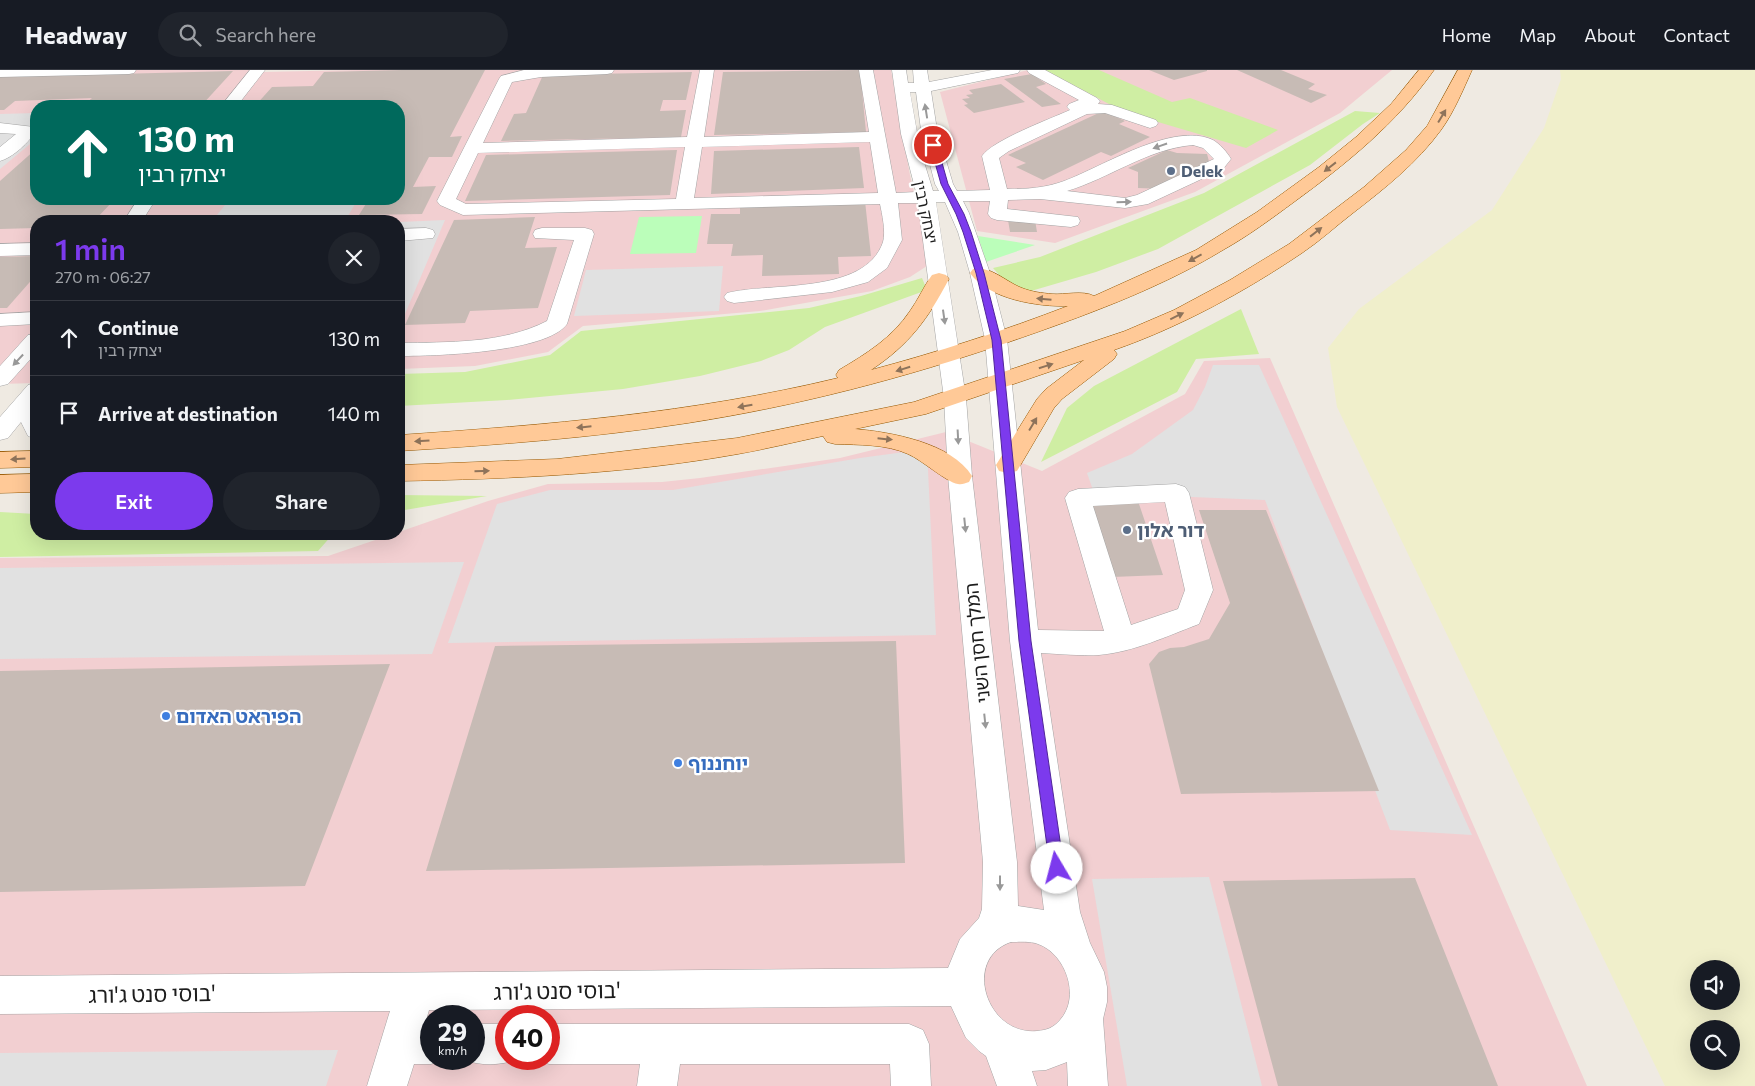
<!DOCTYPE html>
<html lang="en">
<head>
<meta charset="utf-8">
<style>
	body { margin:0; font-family:Commissioner,"Noto Sans Hebrew",sans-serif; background:#20242c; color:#f1f3f6; height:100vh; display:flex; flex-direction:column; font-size:19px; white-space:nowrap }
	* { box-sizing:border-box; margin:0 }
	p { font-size:16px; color:#9ea1a6 }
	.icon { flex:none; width:28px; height:28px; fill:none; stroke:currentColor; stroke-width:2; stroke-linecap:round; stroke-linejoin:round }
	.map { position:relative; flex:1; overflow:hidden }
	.drawer { position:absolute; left:30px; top:145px; width:375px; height:325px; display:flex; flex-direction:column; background:#171b24; border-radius:20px; box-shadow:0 5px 20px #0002 }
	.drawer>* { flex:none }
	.guide { position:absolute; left:30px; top:30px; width:375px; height:105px; border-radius:20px; box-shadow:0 5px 20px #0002; background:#00695c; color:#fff; overflow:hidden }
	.tools { position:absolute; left:1690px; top:890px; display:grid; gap:10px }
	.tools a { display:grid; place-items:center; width:50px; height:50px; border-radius:50%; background:#171b24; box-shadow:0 5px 20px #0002; font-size:25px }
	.speed { position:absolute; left:420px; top:935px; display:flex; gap:10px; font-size:25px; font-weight:700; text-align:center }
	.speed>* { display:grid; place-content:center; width:65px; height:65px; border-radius:50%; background:#171b24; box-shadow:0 5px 20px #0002; line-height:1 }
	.speed small { font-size:12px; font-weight:400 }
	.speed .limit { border:8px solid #d22; background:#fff; color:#111 }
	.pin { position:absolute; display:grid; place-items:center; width:42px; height:42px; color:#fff; margin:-21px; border:2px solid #fff; border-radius:50%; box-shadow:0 1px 5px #0007 }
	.me { position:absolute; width:55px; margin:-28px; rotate:352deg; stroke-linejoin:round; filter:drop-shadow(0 0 4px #0008) }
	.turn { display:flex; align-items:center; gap:18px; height:105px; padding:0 25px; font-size:22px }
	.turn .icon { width:65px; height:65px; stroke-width:2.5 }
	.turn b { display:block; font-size:35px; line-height:42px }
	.round { display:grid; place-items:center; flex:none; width:52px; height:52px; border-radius:26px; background:#20242c }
	.head { display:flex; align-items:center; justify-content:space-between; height:85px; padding:0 25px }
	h1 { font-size:30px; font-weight:600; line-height:38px; color:#7c3aed }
	.action { display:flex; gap:10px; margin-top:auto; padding:10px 25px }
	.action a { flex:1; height:58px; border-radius:30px; background:#7c3aed; color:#fff; font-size:20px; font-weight:600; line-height:58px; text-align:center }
	.action a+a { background:#20242c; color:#f1f3f6 }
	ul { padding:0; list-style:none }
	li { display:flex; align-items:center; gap:15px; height:75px; padding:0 25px; border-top:1px solid #363941 }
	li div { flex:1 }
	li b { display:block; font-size:19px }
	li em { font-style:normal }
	header { display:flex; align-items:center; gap:30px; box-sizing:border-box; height:70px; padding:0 25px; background:#171b24; border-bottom:1px solid #363941 }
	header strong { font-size:24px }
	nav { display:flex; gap:28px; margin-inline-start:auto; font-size:18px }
	.search { width:350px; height:45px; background:#20242c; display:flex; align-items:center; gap:12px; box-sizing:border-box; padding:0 18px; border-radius:28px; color:#9ea1a6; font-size:19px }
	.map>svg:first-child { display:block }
</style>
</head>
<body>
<header>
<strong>Headway</strong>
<div class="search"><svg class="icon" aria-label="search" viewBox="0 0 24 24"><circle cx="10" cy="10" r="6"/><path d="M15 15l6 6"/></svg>Search here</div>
<nav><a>Home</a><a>Map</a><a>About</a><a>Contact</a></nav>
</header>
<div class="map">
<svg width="1755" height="1016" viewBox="0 0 1755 1016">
	<rect width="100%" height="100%" fill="#efeae2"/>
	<path fill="#f2cfd1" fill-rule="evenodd" d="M 0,0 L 263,0 L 262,2 L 358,0 L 891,0 L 910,105 L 930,194 L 910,207 L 872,221 L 760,241 L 583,256 L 548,282 L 475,296 L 399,299 L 399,151 L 36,151 L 36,313 L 0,314 ZM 36,36 L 399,36 L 399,129 L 36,129 Z
		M 1028,0 L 1392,0 L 1340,43 L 1195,122 L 1055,173 L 977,161 L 940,22 Z
		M 1270,288 L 1587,1016 L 0,1016 L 0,488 L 328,486 L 393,464 L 399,464 L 399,462 L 488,431 L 548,414 L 662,412 L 700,408 L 840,388 L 946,362 L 1042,401 L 1185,324 L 1204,291 ZM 431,946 L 474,946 L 474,989 L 431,989 ZM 506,946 L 549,946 L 549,989 L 506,989 Z"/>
	<path fill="#f0efcb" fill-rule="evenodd" d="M 1560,0 L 1755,0 L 1755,1016 L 1665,1016 L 1337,337 L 1328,278 L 1359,239 L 1492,140 L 1544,58 L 1561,9 ZM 1699,899 L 1731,899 L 1731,931 L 1699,931 ZM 1699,959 L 1731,959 L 1731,991 L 1699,991 Z"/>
	<path fill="#cfeea3" d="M 1045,0 L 1099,0 L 1172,32 L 1190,28 L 1278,60 L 1246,78 L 1124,42 Z
		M 1355,41 L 1380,43 L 1363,54 L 1310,95 L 1158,179 L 1096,202 L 1031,221 L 1007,214 L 993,198 L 1040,187 L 1204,123 Z
		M 922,208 L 927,220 L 825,257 L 789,280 L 761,291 L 700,306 L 623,319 L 507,330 L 399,336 L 399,304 L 465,302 L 550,285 L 581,261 L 809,238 L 861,226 Z
		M 1241,239 L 1259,284 L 1196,289 L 1177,322 L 1041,392 L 1067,338 L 1094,316 Z
		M 399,425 L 487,426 L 399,441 Z
		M 0,442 L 36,444 L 36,464 L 333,464 L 318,481 L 0,487 Z"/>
	<path fill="#bbfeba" d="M 702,146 L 696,183 L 630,184 L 639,147 Z
		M 978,166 L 1035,175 L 986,192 Z"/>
	<path fill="#e1e1e1" d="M 36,43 L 36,69 L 0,99 L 0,44 Z
		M 230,129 L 358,129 L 345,151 L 212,151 Z
		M 445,150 L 399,258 L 399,152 Z
		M 723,196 L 719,241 L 574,246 L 586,200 Z
		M 1213,295 L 1259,295 L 1472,765 L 1390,760 L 1265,430 L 1094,423 L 1087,403 L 1132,384 L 1193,340 L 1205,317 Z
		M 927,379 L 936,565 L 448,573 L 497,434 L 550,420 L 673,420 L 860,388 Z
		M 464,492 L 432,584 L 0,589 L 0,498 Z
		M 1209,807 L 1262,1016 L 1127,1016 L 1092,809 Z
		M 338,980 L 326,1016 L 0,1016 L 0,983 Z"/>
	<path fill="#c7bbb5" d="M 402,0 L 485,0 L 450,67 L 462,66 L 452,87 L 429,87 L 413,117 L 436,116 L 422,144 L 359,145 L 369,129 L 399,129 L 399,78 L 404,69 L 399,69 L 399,36 L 255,36 L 272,17 L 313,16 L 324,2 Z
		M 860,0 L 866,62 L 714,65 L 723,2 Z
		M 1149,0 L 1207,0 L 1207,1 L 1174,10 Z
		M 1237,0 L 1281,0 L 1315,14 L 1308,19 L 1327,25 L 1311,33 Z
		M 233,1 L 201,36 L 83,36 L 92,28 L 15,31 L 4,40 L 0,40 L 0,7 Z
		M 692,2 L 686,30 L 663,30 L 660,41 L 686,40 L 681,67 L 501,71 L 514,44 L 526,43 L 543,5 Z
		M 1032,4 L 1046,14 L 1036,17 L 1061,34 L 1042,37 L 1004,9 Z
		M 1001,14 L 1025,32 L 974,43 L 964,35 L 968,34 L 962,29 L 970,28 L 966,25 L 973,24 L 969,20 Z
		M 1103,41 L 1125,51 L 1119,54 L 1150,67 L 1111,86 L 1101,82 L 1043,110 L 1016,97 L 1026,93 L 1008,85 Z
		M 859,77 L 864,118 L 711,124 L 714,81 Z
		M 36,79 L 36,129 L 115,129 L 94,151 L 36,151 L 36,158 L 0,159 L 0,111 Z
		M 677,80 L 670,125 L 465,131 L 486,85 Z
		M 1167,80 L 1177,83 L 1207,84 L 1210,95 L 1164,119 L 1138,118 L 1138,102 L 1128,98 Z
		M 865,131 L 871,186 L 838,187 L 839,204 L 762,206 L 763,185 L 731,186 L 733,174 L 707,174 L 711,144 L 740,144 L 740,134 Z
		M 535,147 L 525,178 L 557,177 L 538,238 L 470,241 L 465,253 L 405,255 L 454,150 Z
		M 1008,150 L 1035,150 L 1037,162 L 1010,162 Z
		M 36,186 L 36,205 L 7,238 L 0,238 L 0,187 Z
		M 1138,431 L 1163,505 L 1112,507 L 1091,433 Z
		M 1199,440 L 1266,440 L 1379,721 L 1181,724 L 1149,594 L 1159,582 L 1170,578 L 1184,577 L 1209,569 L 1230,533 Z
		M 896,571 L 905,793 L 426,801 L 495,576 Z
		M 390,594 L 305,816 L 0,822 L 0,601 Z
		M 1415,808 L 1498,1016 L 1278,1016 L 1223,811 Z"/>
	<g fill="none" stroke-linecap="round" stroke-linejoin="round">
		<defs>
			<path id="minor" d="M 0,0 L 136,0 L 134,3 L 129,4 L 0,7 Z
				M 250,0 L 265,0 L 237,36 L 221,36 Z
				M 524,0 L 614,0 L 612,3 L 607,4 L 541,7 L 512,12 L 483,73 L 687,67 L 700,0 L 714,0 L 704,67 L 869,62 L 859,0 L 873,0 L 896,123 L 916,122 L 901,64 L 892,0 L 906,0 L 908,13 L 914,13 L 913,0 L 927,0 L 929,12 L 992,0 L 1020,0 L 1018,3 L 1013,4 L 931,21 L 937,60 L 953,114 L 957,121 L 990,120 L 982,86 C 993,70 1050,49 1070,40 L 1067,37 L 1069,34 L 1079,30 L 1029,3 L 1027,0 L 1045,0 L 1097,28 L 1100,31 L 1098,34 L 1112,35 L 1156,50 L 1158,53 L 1156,56 L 1150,58 L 1105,43 L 1087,44 L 1009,81 L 999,88 L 1007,119 C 1028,119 1045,118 1064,111 C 1102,97 1173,51 1213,70 C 1220,74 1227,82 1231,89 L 1223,99 L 1148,134 L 1125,138 L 1040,129 L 1008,130 L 1007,139 L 1078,147 L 1080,151 L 1078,155 L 1071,157 L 997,150 L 991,148 L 988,144 L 990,131 L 963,131 L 969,143 L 990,203 L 1007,269 L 1038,560 L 1104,561 L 1065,428 L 1069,422 L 1078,419 L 1176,414 L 1185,417 L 1189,423 L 1213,520 L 1199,554 C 1167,566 1134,582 1099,585 C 1080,586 1061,584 1041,583 L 1080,842 L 1090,873 L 1104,902 L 1107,917 L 1107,932 L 1103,949 L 1108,1016 L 1068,1016 L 1067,992 L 1046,1000 L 1032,1001 L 1037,1016 L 997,1016 L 986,986 L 979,981 L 966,968 L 951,936 L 429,940 L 425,954 L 431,954 L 431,989 L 443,989 L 431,994 L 414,994 L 407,1016 L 367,1016 L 390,941 L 0,944 L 0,906 L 948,898 L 960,869 L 979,848 L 982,839 L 983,792 L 948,406 L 944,328 L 918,133 L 898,133 L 902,170 L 887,198 L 868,212 L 832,222 L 734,233 L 727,231 L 724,227 L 727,223 C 771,212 865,225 883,172 C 886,161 882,144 880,134 L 463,145 L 440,135 L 437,131 L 499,9 L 501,6 ZM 910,22 L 916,22 L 921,60 L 935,114 L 939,121 L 933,121 L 920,79 ZM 870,72 L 878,123 L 694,128 L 702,77 ZM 1193,75 L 1203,78 L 1214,89 L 1137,125 L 1125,128 L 1067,121 C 1110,108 1147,79 1193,75 ZM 685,77 L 676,129 L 466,134 L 456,129 L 478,83 ZM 936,132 L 945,132 L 958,162 L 970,203 L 985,269 L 1010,571 L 1044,840 L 1018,836 L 1017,792 L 972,406 L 966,328 ZM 1165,432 L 1185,520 L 1178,539 L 1131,555 L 1093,436 ZM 1011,872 C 1019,872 1030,871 1038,874 C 1066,884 1081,927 1060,950 C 1053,958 1047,960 1037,961 C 987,966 961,889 1011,872 Z
				M 0,53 L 34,57 L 36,60 C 30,72 12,88 0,91 L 0,77 L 16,64 L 0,63 Z
				M 138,129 L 156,129 L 142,151 L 124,151 Z
				M 426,158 L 433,160 L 435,164 L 433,168 L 399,171 L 399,159 Z
				M 542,158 L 585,158 L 592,160 L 594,164 L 567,254 C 546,283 433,286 399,286 L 399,273 C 448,272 502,274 547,251 L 574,170 L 535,168 L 533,164 L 535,160 Z
				M 36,173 L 36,185 L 0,186 L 0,174 Z
				M 36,242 L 36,254 L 0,256 L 0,244 Z
				M 36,264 L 36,283 L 8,314 L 0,316 L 0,296 L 28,265 Z
				M 36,313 L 36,369 L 28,366 L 21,352 L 8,368 L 0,370 L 0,347 L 28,315 Z
				M 474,954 L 506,954 L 506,989 L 518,989 C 500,996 480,996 462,989 L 474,989 Z
				M 549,954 L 909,954 L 923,960 L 929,974 L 931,1016 L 891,1016 L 890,994 L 680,994 L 677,1016 L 637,1016 L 640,994 L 549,994 L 537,989 L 549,989 Z"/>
			<path id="major" d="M 1419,0 L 1434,0 C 1396,54 1346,94 1294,132 C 1271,149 1248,166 1223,180 C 1157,220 1081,247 1009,272 C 905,308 797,336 688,353 C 592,368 495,375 399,381 L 399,365 C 547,355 693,343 838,308 L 836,305 L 839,300 C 866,284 892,268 910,241 C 918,230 924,216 932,205 L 939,203 L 946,205 L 949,209 C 928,249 909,275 871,300 C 938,282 1003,261 1068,236 C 1038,237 988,229 970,203 L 973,199 C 990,195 1006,212 1022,218 C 1032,222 1042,223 1052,224 C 1065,225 1083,220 1094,226 L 1196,180 L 1257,142 L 1319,97 L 1356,67 L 1391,34 Z
				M 1458,0 L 1472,0 C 1463,20 1454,42 1441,60 C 1417,93 1384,119 1353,143 C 1336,156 1320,171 1302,183 C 1244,222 1180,257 1114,280 L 1117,284 L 1114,289 L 1062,329 L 1054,338 L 1017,401 L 1008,403 L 999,401 L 996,395 L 1037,329 L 1046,319 L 1084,290 L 926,344 L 855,359 C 891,362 952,373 972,406 L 969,412 C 965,413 962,415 958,414 C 946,412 922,390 908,384 C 886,374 859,375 835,374 L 827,372 L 823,366 C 795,372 766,379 738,384 C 627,404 512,409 399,411 L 399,395 L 557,389 L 737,368 L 914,332 L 1125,261 L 1174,240 L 1230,210 L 1289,174 L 1364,117 L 1406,80 L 1427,56 Z
				M 36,381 L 36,397 L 0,398 L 0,382 Z
				M 36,404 L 36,422 L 0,423 L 0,405 Z"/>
		</defs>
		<use href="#minor" stroke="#a4a4a4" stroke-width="1"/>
		<use href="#major" stroke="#965700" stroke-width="1"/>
		<use href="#minor" fill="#fff" fill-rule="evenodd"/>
		<use href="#major" fill="#ffc997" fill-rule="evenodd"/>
	</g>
	<defs><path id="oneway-solid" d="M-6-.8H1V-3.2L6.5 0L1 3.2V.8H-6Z" transform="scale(1.25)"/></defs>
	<g fill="#999">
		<use href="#oneway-solid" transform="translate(926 41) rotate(-99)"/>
		<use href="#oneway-solid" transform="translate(1160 76) rotate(161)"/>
		<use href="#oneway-solid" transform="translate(1124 132) rotate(-1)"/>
		<use href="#oneway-solid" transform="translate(944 247) rotate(82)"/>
		<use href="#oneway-solid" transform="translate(18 290) rotate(133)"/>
		<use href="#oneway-solid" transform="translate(958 367) rotate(87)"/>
		<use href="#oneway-solid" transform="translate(965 455) rotate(84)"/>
		<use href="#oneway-solid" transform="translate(985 651) rotate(84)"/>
		<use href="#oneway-solid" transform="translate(1000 813) rotate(90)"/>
	</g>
	<g fill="#8e735a">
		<use href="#oneway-solid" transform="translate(1442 46) rotate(-59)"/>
		<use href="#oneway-solid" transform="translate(1330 97) rotate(142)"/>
		<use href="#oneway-solid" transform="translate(1316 162) rotate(-38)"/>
		<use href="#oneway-solid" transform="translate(1195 188) rotate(151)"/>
		<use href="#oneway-solid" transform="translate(1044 229) rotate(-175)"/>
		<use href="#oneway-solid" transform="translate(1177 246) rotate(-26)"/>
		<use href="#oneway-solid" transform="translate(1046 296) rotate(-18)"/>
		<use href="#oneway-solid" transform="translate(903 299) rotate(163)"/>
		<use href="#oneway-solid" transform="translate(745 336) rotate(170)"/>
		<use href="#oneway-solid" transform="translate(1033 354) rotate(-59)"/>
		<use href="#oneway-solid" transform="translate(584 357) rotate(174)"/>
		<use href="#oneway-solid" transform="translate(885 369) rotate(6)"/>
		<use href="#oneway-solid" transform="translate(422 371) rotate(176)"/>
		<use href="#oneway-solid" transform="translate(18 389) rotate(177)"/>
		<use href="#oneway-solid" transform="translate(482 401) rotate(-2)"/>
	</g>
	<path fill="#7c3aed" stroke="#51269a" d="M 933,73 L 937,75 L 948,114 L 964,144 L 971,162 L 984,203 L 1001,270 L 1031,571 L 1064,798 L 1062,802 L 1057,804 L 1052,802 L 1050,798 L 1019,571 L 992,270 L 976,203 L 963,162 L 956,144 L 941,114 L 930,75 Z"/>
	<g fill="#5c6f8a" stroke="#fff" stroke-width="2">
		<circle cx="1171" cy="101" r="5"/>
		<circle cx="1127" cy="460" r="5"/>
	</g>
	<g fill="#3f7fe0" stroke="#fff" stroke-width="2">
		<circle cx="166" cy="646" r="5"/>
		<circle cx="678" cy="693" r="5"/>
	</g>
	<g text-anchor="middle" stroke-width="4.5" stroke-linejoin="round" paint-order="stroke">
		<g font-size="16" font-weight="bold" fill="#4e5e75" stroke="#fff" text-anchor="start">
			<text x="1181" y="107">Delek</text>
		</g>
		<g font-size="16" fill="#1d1d1d" stroke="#fff">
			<text transform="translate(926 142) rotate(78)" y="6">יצחק רבין</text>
		</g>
		<g font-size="19" font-weight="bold" fill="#4e5e75" stroke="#fff" text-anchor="start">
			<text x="1137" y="467">דור אלון</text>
		</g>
		<g font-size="19" fill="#1d1d1d" stroke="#fff">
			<text transform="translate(977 573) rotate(-96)" y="7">המלך חסן השני</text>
		</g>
		<g font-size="19" font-weight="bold" fill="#366cbe" stroke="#fff" text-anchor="start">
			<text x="176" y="653">הפיראט האדום</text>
			<text x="688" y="700">יוחננוף</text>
		</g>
		<g font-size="22" fill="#1d1d1d" stroke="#fff">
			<text transform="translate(557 921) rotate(-1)" y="8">בוסי סנט ג'ורג'</text>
			<text transform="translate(152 924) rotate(-1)" y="8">בוסי סנט ג'ורג'</text>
		</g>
	</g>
</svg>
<div class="tools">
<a><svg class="icon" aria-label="sound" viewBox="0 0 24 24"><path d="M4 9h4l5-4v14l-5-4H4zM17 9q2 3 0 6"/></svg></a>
<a><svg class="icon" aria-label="search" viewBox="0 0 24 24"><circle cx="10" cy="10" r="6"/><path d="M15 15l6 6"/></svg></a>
</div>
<div class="speed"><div>29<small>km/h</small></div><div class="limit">40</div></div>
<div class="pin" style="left:933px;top:75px;background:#d93025"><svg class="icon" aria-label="arrive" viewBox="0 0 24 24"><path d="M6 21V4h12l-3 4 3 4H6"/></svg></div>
<svg class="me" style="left:1057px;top:798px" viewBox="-20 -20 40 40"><circle r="19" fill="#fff"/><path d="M0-13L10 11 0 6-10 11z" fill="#7c3aed"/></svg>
<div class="guide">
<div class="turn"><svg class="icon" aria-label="ahead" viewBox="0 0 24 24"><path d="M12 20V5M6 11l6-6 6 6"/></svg><div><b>130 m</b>יצחק רבין</div></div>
</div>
<section class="drawer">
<div class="head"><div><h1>1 min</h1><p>270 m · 06:27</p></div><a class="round"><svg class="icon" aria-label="close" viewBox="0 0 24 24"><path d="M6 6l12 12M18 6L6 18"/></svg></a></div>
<ul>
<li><svg class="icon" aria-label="ahead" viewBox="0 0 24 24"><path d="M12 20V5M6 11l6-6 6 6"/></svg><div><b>Continue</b><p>יצחק רבין</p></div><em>130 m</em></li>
<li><svg class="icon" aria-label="arrive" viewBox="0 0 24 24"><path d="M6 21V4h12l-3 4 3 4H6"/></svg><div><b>Arrive at destination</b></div><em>140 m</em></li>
</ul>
<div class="action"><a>Exit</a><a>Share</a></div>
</section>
</div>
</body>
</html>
